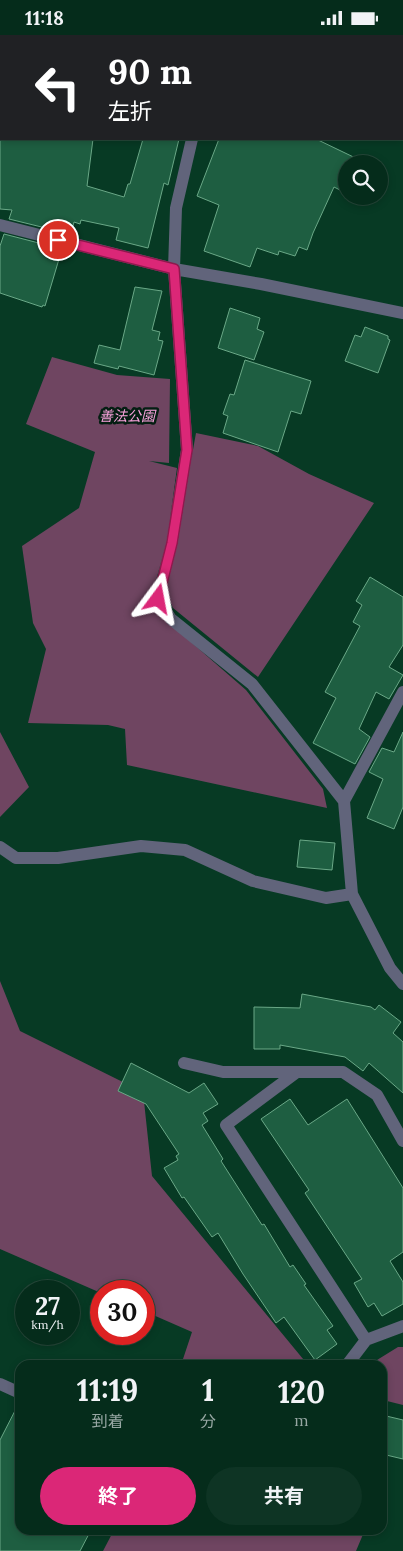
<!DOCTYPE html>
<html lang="ja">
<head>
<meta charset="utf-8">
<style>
	body { margin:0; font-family:Lora,"Noto Sans JP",serif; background:#0e3424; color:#f1f3f6; height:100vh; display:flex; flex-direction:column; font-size:19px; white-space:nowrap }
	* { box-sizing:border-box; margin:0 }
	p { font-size:16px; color:#97a7a3 }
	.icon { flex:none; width:28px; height:28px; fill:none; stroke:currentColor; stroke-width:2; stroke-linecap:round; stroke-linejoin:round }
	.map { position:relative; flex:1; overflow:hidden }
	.drawer { position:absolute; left:15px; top:1325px; width:372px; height:175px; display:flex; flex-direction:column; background:#052c1b; border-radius:15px; box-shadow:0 2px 8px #0003,0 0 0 1px #26483a }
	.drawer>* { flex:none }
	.banner { position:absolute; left:0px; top:0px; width:404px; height:105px; box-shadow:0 2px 8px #0003,0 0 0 1px #26483a; background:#202124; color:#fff; overflow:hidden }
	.controls { position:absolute; left:338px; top:120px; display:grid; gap:10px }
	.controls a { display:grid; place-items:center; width:50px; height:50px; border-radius:50%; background:#052c1b; box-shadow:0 2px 8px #0003,0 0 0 1px #26483a; font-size:25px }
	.speed { position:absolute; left:15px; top:1245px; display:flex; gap:10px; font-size:25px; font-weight:700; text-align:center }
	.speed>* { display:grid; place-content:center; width:65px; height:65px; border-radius:50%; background:#052c1b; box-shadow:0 2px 8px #0003,0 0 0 1px #26483a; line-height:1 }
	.speed small { font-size:12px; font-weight:400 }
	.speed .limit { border:8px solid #d22; background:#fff; color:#111 }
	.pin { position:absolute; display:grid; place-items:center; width:42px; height:42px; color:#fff; margin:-21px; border:2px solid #fff; border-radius:50%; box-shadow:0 1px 5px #0007 }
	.me { position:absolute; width:55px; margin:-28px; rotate:13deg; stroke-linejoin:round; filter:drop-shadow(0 0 4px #0008) }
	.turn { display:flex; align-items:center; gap:18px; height:105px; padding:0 25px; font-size:22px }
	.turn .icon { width:65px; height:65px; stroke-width:2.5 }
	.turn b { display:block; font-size:35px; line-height:42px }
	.eta { display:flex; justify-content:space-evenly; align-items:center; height:85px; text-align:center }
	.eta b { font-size:30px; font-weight:700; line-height:35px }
	.cta { display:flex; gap:10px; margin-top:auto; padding:10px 25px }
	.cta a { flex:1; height:58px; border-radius:30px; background:#db2777; color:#fff; font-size:20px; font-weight:700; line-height:58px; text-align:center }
	.cta a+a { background:#0e3424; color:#f1f3f6 }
	.status { display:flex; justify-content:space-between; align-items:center; height:35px; padding:0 25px; background:#052c1b; direction:ltr }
	.status svg { height:14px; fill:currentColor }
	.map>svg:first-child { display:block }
</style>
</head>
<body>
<div class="status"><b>11:18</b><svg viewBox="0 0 49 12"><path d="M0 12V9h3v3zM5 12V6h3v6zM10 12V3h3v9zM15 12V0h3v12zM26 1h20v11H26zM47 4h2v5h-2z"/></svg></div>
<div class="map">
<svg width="403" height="1516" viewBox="0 0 403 1516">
	<rect width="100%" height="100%" fill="#073a24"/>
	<path fill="#6f4561" d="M 52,322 L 117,340 L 170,344 L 169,428 L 149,426 L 177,433 L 167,506 L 153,556 L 154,572 L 168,587 L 246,655 L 323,754 L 327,773 L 127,730 L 125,694 L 108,690 L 28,688 L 46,614 L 33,588 L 22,511 L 79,473 L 95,417 L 26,389 Z
		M 196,398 L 258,411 L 309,439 L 374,468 L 258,642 L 173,573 L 165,557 L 176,509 Z
		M 0,697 L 29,752 L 0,782 Z
		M 0,946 L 20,996 L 143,1057 L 152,1141 L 308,1330 L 181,1330 L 192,1297 L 144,1276 L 144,1256 L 101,1258 L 0,1214 Z
		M 398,1312 L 403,1312 L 403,1370 L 383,1365 L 382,1330 L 373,1330 L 377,1325 Z
		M 114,1495 L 378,1495 L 364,1497 L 356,1516 L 103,1516 Z"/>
	<path fill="#1e5e41" stroke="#6aa887" d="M 0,104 L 93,104 L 87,151 L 124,162 L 128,149 L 130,149 L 143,104 L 179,104 L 168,150 L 164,148 L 148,213 L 116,205 L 119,193 L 81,185 L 80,189 L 74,187 L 72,195 L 68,193 L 66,198 L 9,184 L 12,175 L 0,174 Z
		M 219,104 L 316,104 L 368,129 L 346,129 L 346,158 L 334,152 L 313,198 L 307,215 L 299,212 L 295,221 L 279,216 L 278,220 L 257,213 L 250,232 L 204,216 L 219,170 L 197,161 Z
		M 4,199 L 62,214 L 45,271 L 43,270 L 42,272 L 0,258 L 0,211 Z
		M 135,252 L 162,256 L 152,295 L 160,297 L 158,305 L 163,306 L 154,340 L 119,331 L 118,334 L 94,328 L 99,310 L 120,315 Z
		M 230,273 L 260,283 L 257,294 L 264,297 L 254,325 L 218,313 Z
		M 365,292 L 388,301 L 388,304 L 390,305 L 378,338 L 345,326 L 355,300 L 361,302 Z
		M 245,325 L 311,346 L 301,379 L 291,376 L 278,417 L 223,398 L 228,381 L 223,379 L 230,359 L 234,360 Z
		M 370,542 L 403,562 L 403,610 L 389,632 L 403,640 L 389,664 L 376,657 L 359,694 L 370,702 L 355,729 L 313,708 L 336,663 L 325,657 L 360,591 L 353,587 L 362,570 L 356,566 Z
		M 403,697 L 403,772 L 394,794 L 367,783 L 383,744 L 369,737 L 382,713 L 394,717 Z
		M 300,805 L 335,808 L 332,835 L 297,832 Z
		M 302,959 L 371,972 L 375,975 L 379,970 L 401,987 L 393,998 L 403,1007 L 403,1058 L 369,1028 L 363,1036 L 345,1022 L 280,1010 L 280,1014 L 254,1014 L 254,972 L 300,973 Z
		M 131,1028 L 189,1058 L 204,1048 L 218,1069 L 203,1078 L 208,1086 L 202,1090 L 223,1124 L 221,1126 L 262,1190 L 264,1189 L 290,1232 L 293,1230 L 306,1249 L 304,1250 L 333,1291 L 327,1295 L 337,1309 L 315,1325 L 284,1282 L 276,1288 L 243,1239 L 218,1198 L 212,1202 L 184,1162 L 182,1163 L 164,1133 L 178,1125 L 176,1121 L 179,1119 L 146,1069 L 118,1056 Z
		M 290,1064 L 308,1090 L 347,1064 L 403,1153 L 403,1217 L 390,1226 L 403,1247 L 403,1269 L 382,1281 L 374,1268 L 368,1272 L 354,1248 L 362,1244 L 305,1158 L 309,1155 L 261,1084 Z
		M 20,1366 L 20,1495 L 91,1495 L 80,1516 L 0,1516 L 0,1405 Z
		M 382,1380 L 403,1385 L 403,1424 L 382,1419 Z"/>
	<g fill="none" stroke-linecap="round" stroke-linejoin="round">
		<path stroke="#61647b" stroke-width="12" d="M 216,1 L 216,0
			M 192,104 L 176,173 L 174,234 L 187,415 L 172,508 L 158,564 L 171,584 L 252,649 L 344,766 L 352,859 L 390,933 L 403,949
			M 0,190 L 174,234 L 261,249 L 403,278
			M 344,766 L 403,657
			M 0,812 L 16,823 L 58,823 L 141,811 L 185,815 L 253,846 L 326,863 L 352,859
			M 184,1028 L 223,1037 L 297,1037
			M 366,1305 L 226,1090 L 297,1037 L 343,1037 L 377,1060 L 403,1106
			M 347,1330 L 366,1305 L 403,1291
			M 0,1349 L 20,1358"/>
	</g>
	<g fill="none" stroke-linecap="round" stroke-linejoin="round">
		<defs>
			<path id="route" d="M 58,205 L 174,234 L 187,415 L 172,508 L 158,564"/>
		</defs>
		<use href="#route" stroke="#8e194d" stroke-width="12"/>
		<use href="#route" stroke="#db2777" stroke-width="9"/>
	</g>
	<g text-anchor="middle" stroke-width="5" stroke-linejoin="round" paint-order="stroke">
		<g font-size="14" font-style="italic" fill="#faa3dd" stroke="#041e12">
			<text x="127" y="386">善法公園</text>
		</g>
	</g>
</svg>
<div class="controls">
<a><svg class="icon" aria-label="search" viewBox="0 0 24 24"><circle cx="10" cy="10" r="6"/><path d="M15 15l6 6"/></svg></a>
</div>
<div class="speed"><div>27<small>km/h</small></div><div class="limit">30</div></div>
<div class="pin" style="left:58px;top:205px;background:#d93025"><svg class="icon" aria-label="arrive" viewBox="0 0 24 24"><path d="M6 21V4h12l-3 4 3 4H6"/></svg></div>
<svg class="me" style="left:158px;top:564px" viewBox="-20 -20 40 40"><path d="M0-17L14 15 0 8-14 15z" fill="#db2777" stroke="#fff" stroke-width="4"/></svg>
<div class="banner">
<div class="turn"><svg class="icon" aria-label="left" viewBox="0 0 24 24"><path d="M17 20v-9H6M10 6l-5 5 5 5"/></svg><div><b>90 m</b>左折</div></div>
</div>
<section class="drawer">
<div class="eta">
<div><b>11:19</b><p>到着</p></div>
<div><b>1</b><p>分</p></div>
<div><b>120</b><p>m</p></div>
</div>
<div class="cta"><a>終了</a><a>共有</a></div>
</section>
</div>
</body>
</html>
